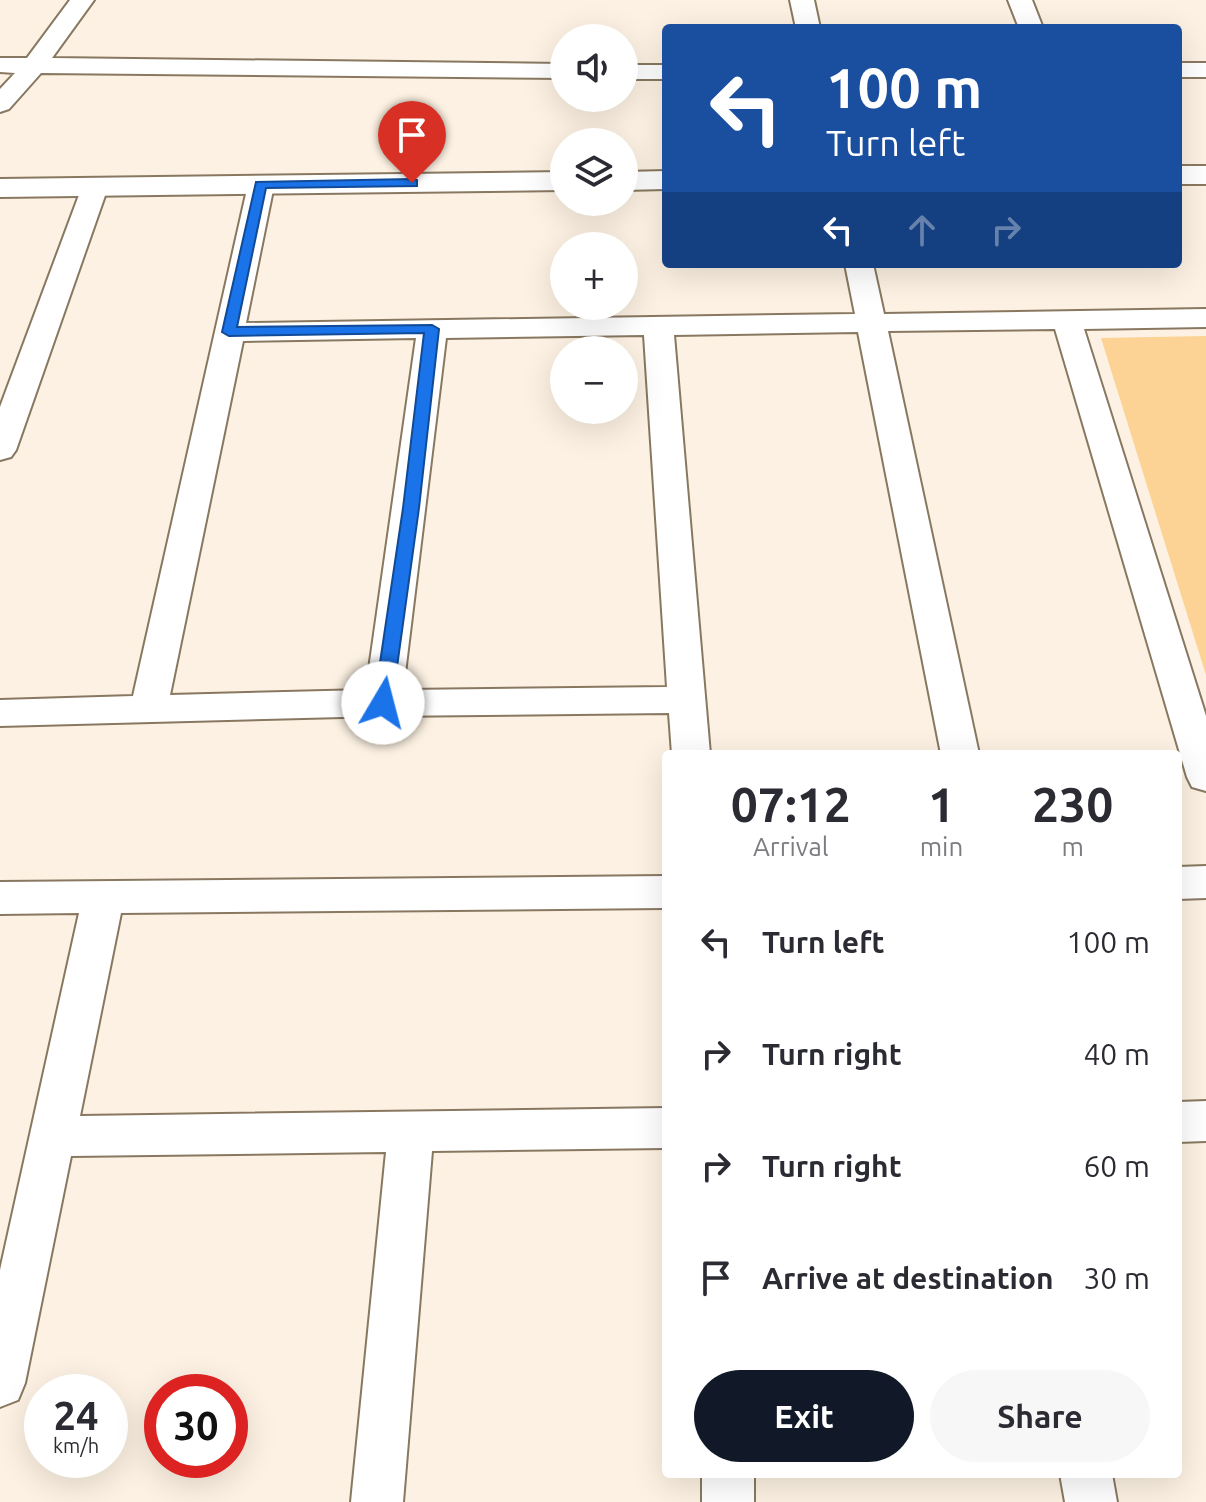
<!DOCTYPE html>
<html lang="en">
<head>
<meta charset="utf-8">
<style>
	body { margin:0; font-family:Ubuntu,sans-serif; background:#f7f7f7; color:#2b2b33; height:100vh; display:flex; flex-direction:column; font-size:30px; white-space:nowrap }
	* { box-sizing:border-box; margin:0 }
	p { font-size:26px; color:#7c7c81 }
	.icon { flex:none; width:44px; height:44px; fill:none; stroke:currentColor; stroke-width:2; stroke-linecap:round; stroke-linejoin:round }
	.map { position:relative; flex:1; overflow:hidden }
	.drawer { position:absolute; left:662px; top:750px; width:520px; height:728px; display:flex; flex-direction:column; background:#fff; border-radius:8px; box-shadow:0 8px 32px #0002 }
	.drawer>* { flex:none }
	.top-card { position:absolute; left:662px; top:24px; width:520px; height:244px; border-radius:8px; box-shadow:0 8px 32px #0002; background:#1a4fa0; color:#fff; overflow:hidden }
	.fabs { position:absolute; left:550px; top:24px; display:grid; gap:16px }
	.fabs a { display:grid; place-items:center; width:88px; height:88px; border-radius:50%; background:#fff; box-shadow:0 8px 32px #0002; font-size:40px }
	.speed { position:absolute; left:24px; top:1374px; display:flex; gap:16px; font-size:40px; font-weight:700; text-align:center }
	.speed>* { display:grid; place-content:center; width:104px; height:104px; border-radius:50%; background:#fff; box-shadow:0 8px 32px #0002; line-height:1 }
	.speed small { font-size:20px; font-weight:400 }
	.speed .limit { border:12px solid #d22; background:#fff; color:#111 }
	.pin { position:absolute; display:grid; place-items:center; width:68px; height:68px; color:#fff; margin:-82px -34px; border-radius:50% 50% 50% 0; rotate:-45deg; box-shadow:0 0 8px #0007 }
	.pin .icon { rotate:45deg }
	.me { position:absolute; width:88px; margin:-44px; rotate:8deg; stroke-linejoin:round; filter:drop-shadow(0 0 6px #0008) }
	.turn { display:flex; align-items:center; gap:28px; height:168px; padding:0 32px; font-size:36px }
	.turn .icon { width:104px; height:104px; stroke-width:2.5 }
	.turn b { display:block; font-size:56px; line-height:68px }
	.lanes { display:flex; align-items:center; height:76px; padding:0 32px; background:#0003; justify-content:center; gap:40px; direction:ltr }
	.lanes .off { opacity:.35 }
	.eta { display:flex; justify-content:space-evenly; align-items:center; height:136px; text-align:center }
	.eta b { font-size:48px; font-weight:700; line-height:56px }
	.primary-button { display:flex; gap:16px; margin-top:auto; padding:16px 32px }
	.primary-button a { flex:1; height:92px; border-radius:48px; background:#111827; color:#fff; font-size:32px; font-weight:700; line-height:92px; text-align:center }
	.primary-button a+a { background:#f7f7f7; color:#2b2b33 }
	ul { padding:0; list-style:none }
	li { display:flex; align-items:center; gap:24px; height:112px; padding:0 32px }
	li div { flex:1 }
	li b { display:block; font-size:30px }
	li em { font-style:normal }
	.map>svg:first-child { display:block }
</style>
</head>
<body>
<div class="map">
<svg width="1206" height="1502" viewBox="0 0 1206 1502">
	<rect width="100%" height="100%" fill="#fcf1e2"/>
	<path fill="#fdd295" d="M 1206,336 L 1206,675 L 1101,338 Z"/>
	<g fill="none" stroke-linecap="round" stroke-linejoin="round">
		<defs>
			<path id="minor" d="M 70,0 L 94,0 L 52,58 L 564,64 L 564,78 L 41,73 L 9,109 L 0,112 L 0,89 L 15,73 L 0,72 L 0,58 L 27,58 Z
				M 790,0 L 814,0 L 820,28 L 796,28 Z
				M 1008,0 L 1032,0 L 1043,28 L 1019,28 Z
				M 1178,63 L 1206,63 L 1206,77 L 1178,77 Z
				M 624,65 L 666,65 L 666,79 L 624,79 Z
				M 261,177 L 271,179 L 274,185 L 246,323 L 855,314 L 845,264 L 873,264 L 884,314 L 1206,309 L 1206,327 L 1084,329 L 1206,716 L 1206,791 L 1192,787 L 1187,777 L 1055,329 L 888,331 L 979,754 L 941,754 L 858,332 L 674,335 L 710,754 L 672,754 L 669,713 L 383,716 L 0,726 L 0,700 L 133,696 L 248,185 L 251,179 ZM 644,335 L 667,687 L 403,690 L 446,338 ZM 416,338 L 366,690 L 170,695 L 243,341 Z
				M 95,179 L 105,181 L 108,187 L 16,450 L 11,457 L 0,460 L 0,407 L 82,187 L 85,181 Z
				M 1206,866 L 1206,898 L 1178,899 L 1178,867 Z
				M 666,876 L 666,908 L 121,913 L 80,1116 L 666,1108 L 666,1148 L 432,1151 L 403,1502 L 351,1502 L 386,1152 L 71,1156 L 25,1383 L 18,1400 L 0,1407 L 0,1270 L 79,913 L 0,914 L 0,882 Z
				M 1206,1101 L 1206,1141 L 1178,1142 L 1178,1102 Z
				M 702,1474 L 754,1474 L 754,1502 L 702,1502 Z
				M 1060,1474 L 1112,1474 L 1117,1502 L 1065,1502 Z"/>
			<path id="tertiary" d="M 1178,166 L 1206,166 L 1206,184 L 1178,184 Z
				M 666,171 L 666,189 L 624,190 L 624,172 Z
				M 564,172 L 564,190 L 0,197 L 0,179 Z"/>
		</defs>
		<use href="#minor" stroke="#897861" stroke-width="4"/>
		<use href="#tertiary" stroke="#897861" stroke-width="4"/>
		<use href="#minor" fill="#fff" fill-rule="evenodd"/>
		<use href="#tertiary" fill="#fff" fill-rule="evenodd"/>
	</g>
	<path fill="#1a73e8" stroke="#114b97" stroke-width="2" d="M 412,179 L 417,180 L 417,186 L 266,188 L 237,327 L 432,325 L 439,329 L 419,508 L 392,703 L 383,710 L 374,703 L 403,508 L 424,333 L 229,336 L 222,332 L 256,182 Z"/>
</svg>
<div class="fabs">
<a><svg class="icon" aria-label="sound" viewBox="0 0 24 24"><path d="M4 9h4l5-4v14l-5-4H4zM17 9q2 3 0 6"/></svg></a>
<a><svg class="icon" aria-label="layers" viewBox="0 0 24 24"><path d="M12 4l9 5-9 5-9-5zM3 14l9 5 9-5"/></svg></a>
<a>+</a>
<a>−</a>
</div>
<div class="speed"><div>24<small>km/h</small></div><div class="limit">30</div></div>
<div class="pin" style="left:412px;top:183px;background:#d93025"><svg class="icon" aria-label="arrive" viewBox="0 0 24 24"><path d="M6 21V4h12l-3 4 3 4H6"/></svg></div>
<svg class="me" style="left:383px;top:703px" viewBox="-20 -20 40 40"><circle r="19" fill="#fff"/><path d="M0-13L10 11 0 6-10 11z" fill="#1a73e8"/></svg>
<div class="top-card">
<div class="turn"><svg class="icon" aria-label="left" viewBox="0 0 24 24"><path d="M17 20v-9H6M10 6l-5 5 5 5"/></svg><div><b>100 m</b>Turn left</div></div>
<div class="lanes"><svg class="icon" aria-label="left" viewBox="0 0 24 24"><path d="M17 20v-9H6M10 6l-5 5 5 5"/></svg><svg class="icon off" aria-label="ahead" viewBox="0 0 24 24"><path d="M12 20V5M6 11l6-6 6 6"/></svg><svg class="icon off" aria-label="right" viewBox="0 0 24 24"><path d="M7 20v-9h11M14 6l5 5-5 5"/></svg></div>
</div>
<section class="drawer">
<div class="eta">
<div><b>07:12</b><p>Arrival</p></div>
<div><b>1</b><p>min</p></div>
<div><b>230</b><p>m</p></div>
</div>
<ul>
<li><svg class="icon" aria-label="left" viewBox="0 0 24 24"><path d="M17 20v-9H6M10 6l-5 5 5 5"/></svg><div><b>Turn left</b></div><em>100 m</em></li>
<li><svg class="icon" aria-label="right" viewBox="0 0 24 24"><path d="M7 20v-9h11M14 6l5 5-5 5"/></svg><div><b>Turn right</b></div><em>40 m</em></li>
<li><svg class="icon" aria-label="right" viewBox="0 0 24 24"><path d="M7 20v-9h11M14 6l5 5-5 5"/></svg><div><b>Turn right</b></div><em>60 m</em></li>
<li><svg class="icon" aria-label="arrive" viewBox="0 0 24 24"><path d="M6 21V4h12l-3 4 3 4H6"/></svg><div><b>Arrive at destination</b></div><em>30 m</em></li>
</ul>
<div class="primary-button"><a>Exit</a><a>Share</a></div>
</section>
</div>
</body>
</html>
